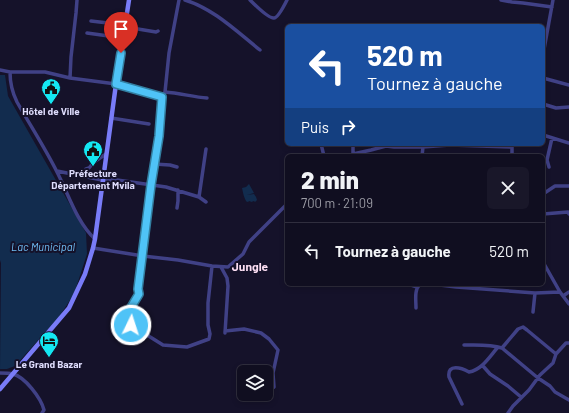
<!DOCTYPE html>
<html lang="fr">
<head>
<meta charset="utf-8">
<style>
	body { margin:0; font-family:Barlow,sans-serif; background:#191729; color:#f1f3f6; height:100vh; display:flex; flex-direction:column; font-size:15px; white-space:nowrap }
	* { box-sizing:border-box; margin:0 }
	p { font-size:13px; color:#9c9ca5 }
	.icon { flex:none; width:22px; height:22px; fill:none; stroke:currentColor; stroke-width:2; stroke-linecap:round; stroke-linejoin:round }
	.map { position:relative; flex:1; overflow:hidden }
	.panel { position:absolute; left:285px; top:154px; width:260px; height:132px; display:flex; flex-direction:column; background:#100e20; border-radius:6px; box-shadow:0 2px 6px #0003,0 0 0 1px #302e3e }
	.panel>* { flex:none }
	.guide { position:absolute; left:285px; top:24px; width:260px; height:122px; border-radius:6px; box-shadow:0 2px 6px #0003,0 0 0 1px #302e3e; background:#1a4fa0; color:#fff; overflow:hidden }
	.controls { position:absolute; left:237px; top:365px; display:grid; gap:8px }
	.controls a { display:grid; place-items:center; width:36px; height:36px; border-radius:6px; background:#100e20; box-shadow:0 2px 6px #0003,0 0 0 1px #302e3e; font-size:20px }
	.pin { position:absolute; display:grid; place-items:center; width:34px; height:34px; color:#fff; margin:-41px -17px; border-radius:50% 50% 50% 0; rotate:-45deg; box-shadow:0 0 4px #0007 }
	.pin .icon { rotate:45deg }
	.me { position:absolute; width:44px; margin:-22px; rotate:4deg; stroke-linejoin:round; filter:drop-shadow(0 0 3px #0008) }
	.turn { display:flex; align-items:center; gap:14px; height:84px; padding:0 16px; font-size:18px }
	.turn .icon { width:52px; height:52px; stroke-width:2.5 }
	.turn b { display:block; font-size:28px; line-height:34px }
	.then { display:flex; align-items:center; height:38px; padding:0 16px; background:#0003; gap:8px; font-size:15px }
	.round { display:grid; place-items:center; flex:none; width:42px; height:42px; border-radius:6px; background:#191729 }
	.summary { display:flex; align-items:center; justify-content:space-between; height:68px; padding:0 16px }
	h1 { font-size:24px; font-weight:800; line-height:30px }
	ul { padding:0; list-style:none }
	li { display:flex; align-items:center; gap:12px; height:56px; padding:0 16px; border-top:1px solid #302e3e }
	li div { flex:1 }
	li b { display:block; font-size:15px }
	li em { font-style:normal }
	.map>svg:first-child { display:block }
</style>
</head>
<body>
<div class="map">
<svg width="569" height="413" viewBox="0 0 569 413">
	<rect width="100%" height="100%" fill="#15122a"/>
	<path fill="#122c4e" d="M 0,75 L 5,75 L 8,96 L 86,233 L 87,254 L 74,294 L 59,317 L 15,366 L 7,369 L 0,369 L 1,263 L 0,260 Z
		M 249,184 L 254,193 L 247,195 L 254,194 L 256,197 L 257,200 L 255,202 L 254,201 L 251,202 L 250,201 L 247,202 C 244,199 243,192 242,188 L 246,187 Z"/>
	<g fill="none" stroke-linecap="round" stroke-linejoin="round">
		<path stroke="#404186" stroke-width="3.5" d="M 179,0 L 169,53 L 165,92 L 162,97 L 159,136 L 151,185 L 139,289 L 139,294 L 130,309 L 131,325 L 163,345 L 187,347 L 209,339 L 210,334 L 208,325 L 208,303 L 212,266
			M 185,0 C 214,9 236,31 260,50
			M 250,0 C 254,4 269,19 274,18 C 278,18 285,4 287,0
			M 501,0 L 512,2 L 523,3 L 552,7
			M 91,21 L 125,25
			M 87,33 L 123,38
			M 124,33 L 132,28 L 156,32 L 158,31
			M 543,55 L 553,0
			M 0,70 L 10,72 L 45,72 L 70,78 L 116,84 L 162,97
			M 10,72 C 10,83 12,92 17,102 C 30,125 45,148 57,172 C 68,193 77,223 95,239
			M 70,78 L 71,57 L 76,13 L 77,0
			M 543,78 L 569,85
			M 165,92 C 180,93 193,97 207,98
			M 543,104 L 556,108 L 569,107
			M 111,118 L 149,124
			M 543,135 L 569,143
			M 321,144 L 324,156
			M 512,144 L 512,156
			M 353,154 L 353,144
			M 347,156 L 353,154 L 371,150 L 386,146 L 394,147 L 423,147 L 450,145 L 511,147
			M 422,156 L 423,147
			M 154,164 L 170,165 L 177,167
			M 549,167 L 547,160 L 552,138
			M 86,169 L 89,168 L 94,162 L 106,154
			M 57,171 L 102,180 L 117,180 L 166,187 L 199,197 L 206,202
			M 543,194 L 555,186 L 569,186
			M 199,197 L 206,149
			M 177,208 L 178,201 L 178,190
			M 543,214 L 568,212 L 569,214
			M 93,248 L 143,256 L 178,260 L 212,266 L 228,267 L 243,254 L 249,242 L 287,204
			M 543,262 L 560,292 L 569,304
			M 221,267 L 227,278 L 228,286 L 225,333
			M 408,284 L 417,287
			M 432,284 L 456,287 L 535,293 L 560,292
			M 563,296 L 569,292
			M 416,308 C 416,300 414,290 420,284
			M 533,312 L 535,293
			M 225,331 L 244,329 L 261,333 L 269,339 L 278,350 L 273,373 L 274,387 L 271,389
			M 464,345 C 477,345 490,344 502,348 L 538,378 L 550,386 L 555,392 L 569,400
			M 502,348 L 518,329 L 523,327 L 527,330 L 556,354
			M 483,366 L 490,374 L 508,386 L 521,397
			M 0,373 C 4,373 9,373 13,374 C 25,377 41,398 44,410 L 42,413
			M 462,404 L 449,377 C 447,363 462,368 469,372 C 482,370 490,356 498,347
			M 508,413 L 513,406 L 529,390 L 540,375 L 553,363 L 556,354 L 566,343 L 569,343"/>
		<path stroke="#797cf8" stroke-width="4.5" d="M 0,389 L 69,308 L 85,274 L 93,248 L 95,239 L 116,84 L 129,0"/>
	</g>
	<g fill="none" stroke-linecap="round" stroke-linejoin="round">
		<defs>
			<path id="route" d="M 121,53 L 116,84 L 162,97 L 159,136 L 151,185 L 138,289 L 139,294 L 130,309 L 131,325"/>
		</defs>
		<use href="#route" stroke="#337fa1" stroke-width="10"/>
		<use href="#route" stroke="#4fc3f7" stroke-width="7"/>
	</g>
	<defs>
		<symbol id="civic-pin" viewBox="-11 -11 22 30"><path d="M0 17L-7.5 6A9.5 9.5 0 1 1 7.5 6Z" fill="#14e7f2" stroke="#15122a"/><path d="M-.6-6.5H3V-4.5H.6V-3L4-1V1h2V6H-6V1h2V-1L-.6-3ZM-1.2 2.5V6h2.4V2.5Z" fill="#111"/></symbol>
		<symbol id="hotel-pin" viewBox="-11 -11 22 30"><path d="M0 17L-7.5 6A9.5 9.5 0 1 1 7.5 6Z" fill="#14e7f2" stroke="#15122a"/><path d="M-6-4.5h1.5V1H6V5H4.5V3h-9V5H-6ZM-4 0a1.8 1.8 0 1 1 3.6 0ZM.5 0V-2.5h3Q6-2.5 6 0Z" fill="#111"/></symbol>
	</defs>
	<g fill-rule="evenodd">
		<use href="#civic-pin" x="40" y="77" width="22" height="30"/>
		<use href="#civic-pin" x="82" y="139" width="22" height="30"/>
		<use href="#hotel-pin" x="38" y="330" width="22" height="30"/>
	</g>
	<g text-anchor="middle" stroke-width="4" stroke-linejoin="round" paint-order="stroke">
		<g font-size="10" font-weight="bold" fill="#dfddfd" stroke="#15122a">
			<text x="51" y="115">Hôtel de Ville</text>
			<text x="93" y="177">Préfecture<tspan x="93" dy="12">Département Mvila</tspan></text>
			<text x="49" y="368">Le Grand Bazar</text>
		</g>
		<g font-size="11" font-style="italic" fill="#71c0f7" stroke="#15122a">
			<text x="43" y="251">Lac Municipal</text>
		</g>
		<g font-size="12" font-weight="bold" fill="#fddff4" stroke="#15122a">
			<text x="250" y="271">Jungle</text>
		</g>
	</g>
</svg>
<div class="controls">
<a><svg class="icon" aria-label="layers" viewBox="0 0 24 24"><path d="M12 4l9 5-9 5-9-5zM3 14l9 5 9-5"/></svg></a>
</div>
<div class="pin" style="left:121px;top:53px;background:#d93025"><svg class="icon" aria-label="arrive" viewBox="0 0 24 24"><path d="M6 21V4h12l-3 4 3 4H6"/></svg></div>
<svg class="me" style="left:131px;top:325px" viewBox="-20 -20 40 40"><circle r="17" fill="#4fc3f7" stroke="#fff" stroke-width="3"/><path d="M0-11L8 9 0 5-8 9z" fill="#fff"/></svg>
<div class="guide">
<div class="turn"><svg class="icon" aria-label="left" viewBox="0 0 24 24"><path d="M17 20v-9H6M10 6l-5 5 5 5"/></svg><div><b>520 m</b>Tournez à gauche</div></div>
<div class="then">Puis<svg class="icon" aria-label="right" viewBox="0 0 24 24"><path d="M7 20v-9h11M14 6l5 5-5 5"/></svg></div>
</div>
<section class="panel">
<div class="summary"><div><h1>2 min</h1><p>700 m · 21:09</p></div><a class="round"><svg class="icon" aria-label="close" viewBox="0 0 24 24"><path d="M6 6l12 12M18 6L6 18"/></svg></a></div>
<ul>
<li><svg class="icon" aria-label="left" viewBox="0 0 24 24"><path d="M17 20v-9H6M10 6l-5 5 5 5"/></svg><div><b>Tournez à gauche</b></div><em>520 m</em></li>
</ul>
</section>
</div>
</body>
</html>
